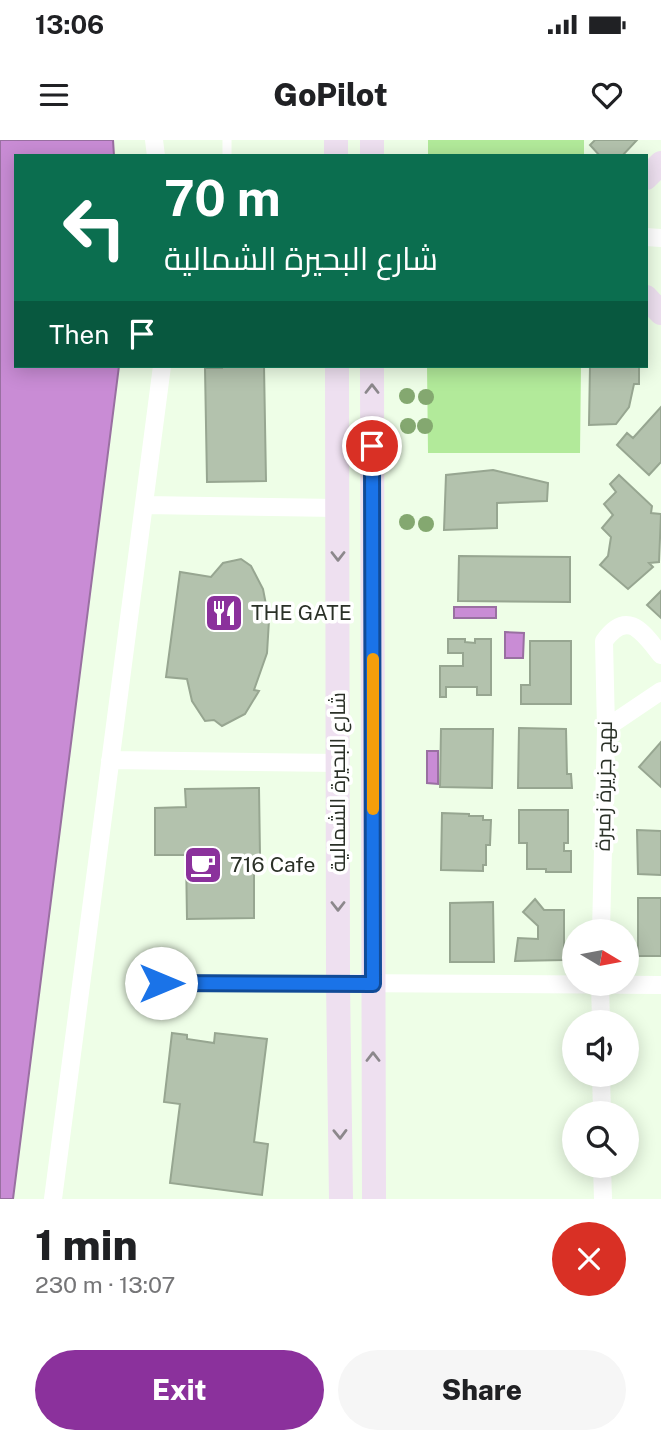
<!DOCTYPE html>
<html lang="en">
<head>
<meta charset="utf-8">
<style>
	body { margin:0; font-family:"Public Sans",Cairo,sans-serif; background:#f6f6f6; color:#202124; height:100vh; display:flex; flex-direction:column; font-size:26px; white-space:nowrap }
	* { box-sizing:border-box; margin:0 }
	p { font-size:23px; color:#757577 }
	.icon { flex:none; width:38px; height:38px; fill:none; stroke:currentColor; stroke-width:2; stroke-linecap:round; stroke-linejoin:round }
	.map { position:relative; height:1059px; overflow:hidden }
	.drawer { display:flex; flex-direction:column; background:#fff; flex:1 }
	.drawer>* { flex:none }
	.banner { position:absolute; left:14px; top:14px; width:634px; height:214px; border-radius:0px; box-shadow:0 4px 18px #0003; background:#0b6e4f; color:#fff; overflow:hidden }
	.needle { width:46px; rotate:100deg }
	.tools { position:absolute; left:562px; top:779px; display:grid; gap:14px }
	.tools a { display:grid; place-items:center; width:77px; height:77px; border-radius:50%; background:#fff; box-shadow:0 4px 18px #0003; font-size:35px }
	.pin { position:absolute; display:grid; place-items:center; width:60px; height:60px; color:#fff; margin:-30px; border:4px solid #fff; border-radius:50%; box-shadow:0 2px 7px #0007 }
	.me { position:absolute; width:77px; margin:-38px; rotate:90deg; stroke-linejoin:round; filter:drop-shadow(0 0 5px #0008) }
	.turn { display:flex; align-items:center; gap:24px; height:147px; padding:0 35px; font-size:32px }
	.turn .icon { width:91px; height:91px; stroke-width:2.5 }
	.turn b { display:block; font-size:49px; line-height:60px }
	.then { display:flex; align-items:center; height:66px; padding:0 35px; background:#0003; gap:14px; font-size:26px }
	.round { display:grid; place-items:center; flex:none; width:74px; height:74px; border-radius:37px; background:#f6f6f6 }
	.head { display:flex; align-items:center; justify-content:space-between; height:119px; padding:0 35px }
	h1 { font-size:42px; font-weight:800; line-height:52px }
	.button { display:flex; gap:14px; margin-top:auto; padding:14px 35px }
	.button a { flex:1; height:80px; border-radius:42px; background:#8b319c; color:#fff; font-size:28px; font-weight:800; line-height:80px; text-align:center }
	.button a+a { background:#f6f6f6; color:#202124 }
	.status { display:flex; justify-content:space-between; align-items:center; height:49px; padding:0 35px; background:#fff; direction:ltr }
	.status svg { height:19px; fill:currentColor }
	header { display:flex; justify-content:space-between; align-items:center; height:91px; padding:0 35px; background:#fff; font-size:32px; font-weight:800 }
	.map>svg:first-child { display:block }
</style>
</head>
<body>
<div class="status"><b>13:06</b><svg viewBox="0 0 49 12"><path d="M0 12V9h3v3zM5 12V6h3v6zM10 12V3h3v9zM15 12V0h3v12zM26 1h20v11H26zM47 4h2v5h-2z"/></svg></div>
<header><svg class="icon" aria-label="menu" viewBox="0 0 24 24"><path d="M4 6h16M4 12h16M4 18h16"/></svg>GoPilot<svg class="icon" aria-label="heart" viewBox="0 0 24 24"><path d="M12 20l-8-8c-3-5 5-10 8-4 3-6 11-1 8 4z"/></svg></header>
<div class="map">
<svg width="661" height="1059" viewBox="0 0 661 1059">
	<rect width="100%" height="100%" fill="#eefee7"/>
	<path fill="#b2ea9a" d="M 428,0 L 584,0 L 584,16 L 428,16 Z
		M 427,226 L 581,226 L 580,313 L 428,313 Z"/>
	<path fill="#c98cd5" stroke="#9970a1" stroke-width="2" d="M 0,0 L 113,0 L 114,16 L 16,16 L 16,226 L 119,226 L 13,1059 L 0,1059 Z
		M 454,467 L 496,467 L 496,478 L 454,478 Z
		M 505,492 L 524,493 L 523,518 L 505,518 Z
		M 427,611 L 438,611 L 438,644 L 427,643 Z"/>
	<path fill="#b3c2ad" stroke="#97a691" stroke-width="2" d="M 595,0 L 637,0 L 622,16 L 600,16 L 590,5 Z
		M 222,226 L 264,226 L 266,341 L 207,342 L 205,228 L 222,228 Z
		M 590,226 L 639,226 L 639,244 L 634,244 L 629,267 L 616,284 L 589,285 Z
		M 661,267 L 661,322 L 649,335 L 617,305 L 627,293 L 633,298 Z
		M 493,330 L 548,343 L 547,361 L 497,363 L 497,388 L 444,390 L 446,335 Z
		M 619,335 L 652,366 L 651,373 L 661,374 L 659,422 L 649,423 L 653,427 L 628,449 L 600,425 L 608,416 L 611,397 L 602,388 L 613,375 L 604,364 L 616,352 L 610,344 Z
		M 459,416 L 570,417 L 570,462 L 458,461 Z
		M 241,419 L 251,426 L 263,449 L 269,480 L 267,513 L 254,550 L 259,551 L 245,574 L 222,586 L 214,580 L 205,581 L 192,561 L 187,539 L 166,537 L 180,432 L 211,437 L 223,423 Z
		M 661,451 L 661,478 L 647,465 Z
		M 448,499 L 465,499 L 465,502 L 475,503 L 475,499 L 491,499 L 491,555 L 477,555 L 477,547 L 446,547 L 446,557 L 440,557 L 440,526 L 463,526 L 463,513 L 448,513 Z
		M 530,501 L 571,501 L 571,564 L 521,564 L 521,545 L 530,545 Z
		M 519,588 L 566,589 L 567,634 L 571,634 L 572,648 L 518,648 Z
		M 441,589 L 493,589 L 492,648 L 440,647 Z
		M 661,602 L 661,647 L 639,627 Z
		M 259,648 L 260,716 L 254,716 L 254,778 L 187,779 L 186,715 L 155,715 L 155,668 L 186,667 L 185,649 Z
		M 519,670 L 568,670 L 568,703 L 564,703 L 564,711 L 571,711 L 571,732 L 546,732 L 546,729 L 527,729 L 527,703 L 519,703 Z
		M 442,673 L 469,674 L 469,676 L 483,676 L 483,680 L 491,680 L 490,705 L 486,705 L 486,725 L 483,725 L 483,731 L 441,730 Z
		M 637,690 L 661,691 L 661,735 L 638,734 Z
		M 638,758 L 661,758 L 661,816 L 638,816 Z
		M 535,759 L 544,770 L 564,770 L 564,820 L 515,821 L 518,798 L 538,799 L 538,786 L 523,772 Z
		M 493,762 L 494,822 L 450,822 L 450,763 Z
		M 172,893 L 187,895 L 187,899 L 214,903 L 215,893 L 267,899 L 254,1002 L 268,1004 L 262,1055 L 170,1043 L 180,964 L 164,962 Z"/>
	<g fill="none" stroke-linecap="round" stroke-linejoin="round">
		<path stroke="#fff" stroke-width="9" d="M 227,0 L 227,16
			M 161,843 L 336,843"/>
		<path stroke="#fff" stroke-width="18" d="M 154,0 L 156,16
			M 646,97 L 661,98
			M 144,365 L 338,368
			M 606,588 L 661,551
			M 110,620 L 339,623
			M 601,791 L 606,588 L 604,501 C 628,468 643,493 661,515
			M 338,843 L 661,845
			M 600,844 L 601,882
			M 601,934 L 602,973
			M 602,1026 L 603,1059
			M 53,1059 L 162,226"/>
		<path stroke="#eee0f0" stroke-width="24" d="M 336,0 L 336,16
			M 372,0 L 372,16
			M 646,38 L 661,23
			M 646,157 L 661,173
			M 337,226 L 338,843 L 341,1059
			M 372,226 L 374,1059"/>
	</g>
	<g fill="#84a870">
		<circle cx="407" cy="256" r="8"/>
		<circle cx="426" cy="257" r="8"/>
		<circle cx="408" cy="286" r="8"/>
		<circle cx="425" cy="286" r="8"/>
		<circle cx="407" cy="382" r="8"/>
		<circle cx="426" cy="384" r="8"/>
	</g>
	<defs><path id="oneway-chevron" d="M-2-3.5L2.5 0L-2 3.5" fill="none" stroke-width="1.6" stroke-linecap="round" stroke-linejoin="round" transform="scale(1.75)"/></defs>
	<g stroke="#8c888c">
		<use href="#oneway-chevron" transform="translate(372 249) rotate(-90)"/>
		<use href="#oneway-chevron" transform="translate(338 416) rotate(90)"/>
		<use href="#oneway-chevron" transform="translate(338 766) rotate(90)"/>
		<use href="#oneway-chevron" transform="translate(373 917) rotate(-90)"/>
		<use href="#oneway-chevron" transform="translate(340 994) rotate(89)"/>
	</g>
	<g fill="none" stroke-linecap="round" stroke-linejoin="round">
		<defs>
			<path id="route" d="M 161,843 L 373,844 L 372,306"/>
		</defs>
		<use href="#route" stroke="#114b97" stroke-width="18"/>
		<use href="#route" stroke="#1a73e8" stroke-width="12"/>
		<path stroke="#f59e0b" stroke-width="12" d="M 373,519 L 373,669"/>
	</g>
	<defs>
		<symbol id="restaurant-square" viewBox="-11 -11 22 22"><rect x="-9" y="-9" width="18" height="18" rx="4" fill="#8b319c" stroke="#fff"/><path d="M-5-6h1v4h1v-4h1v4h1v-4h1v5L-1.5 .5V6h-2V.5L-5-1ZM5-6V6H3V1.5H1.5Q1.5-4 5-6Z" fill="#fff"/></symbol>
		<symbol id="cafe-square" viewBox="-11 -11 22 22"><rect x="-9" y="-9" width="18" height="18" rx="4" fill="#8b319c" stroke="#fff"/><path d="M-5.5-4.5H6V0H3Q3 3.5 0 3.5H-2.5Q-5.5 3.5-5.5 0ZM3-3.2v2h1.7v-2ZM-6 4.5H4V6H-6Z" fill="#fff"/></symbol>
	</defs>
	<g fill-rule="evenodd">
		<use href="#restaurant-square" x="202" y="451" width="44" height="44"/>
		<use href="#cafe-square" x="181" y="703" width="44" height="44"/>
	</g>
	<g text-anchor="middle" stroke-width="7" stroke-linejoin="round" paint-order="stroke">
		<g font-size="21" fill="#2a3027" stroke="#fff" text-anchor="start">
			<text x="251" y="480">THE GATE</text>
			<text x="230" y="732">716 Cafe</text>
		</g>
		<g font-size="21" fill="#2a3027" stroke="#fff">
			<text transform="translate(338 642) rotate(-90)" y="7">شارع البحيرة الشمالية</text>
			<text transform="translate(604 646) rotate(-89)" y="7">نهج جزيرة زمبرة</text>
		</g>
	</g>
</svg>
<div class="tools">
<a><svg class="needle" viewBox="-14 -14 28 28"><path d="M0-13l5 13h-10z" fill="#e53935"/><path d="M0 13l5-13h-10z" fill="#757577"/></svg></a>
<a><svg class="icon" aria-label="sound" viewBox="0 0 24 24"><path d="M4 9h4l5-4v14l-5-4H4zM17 9q2 3 0 6"/></svg></a>
<a><svg class="icon" aria-label="search" viewBox="0 0 24 24"><circle cx="10" cy="10" r="6"/><path d="M15 15l6 6"/></svg></a>
</div>
<div class="pin" style="left:372px;top:306px;background:#d93025"><svg class="icon" aria-label="arrive" viewBox="0 0 24 24"><path d="M6 21V4h12l-3 4 3 4H6"/></svg></div>
<svg class="me" style="left:161px;top:843px" viewBox="-20 -20 40 40"><circle r="19" fill="#fff"/><path d="M0-13L10 11 0 6-10 11z" fill="#1a73e8"/></svg>
<div class="banner">
<div class="turn"><svg class="icon" aria-label="left" viewBox="0 0 24 24"><path d="M17 20v-9H6M10 6l-5 5 5 5"/></svg><div><b>70 m</b>شارع البحيرة الشمالية</div></div>
<div class="then">Then<svg class="icon" aria-label="arrive" viewBox="0 0 24 24"><path d="M6 21V4h12l-3 4 3 4H6"/></svg></div>
</div>
</div>
<section class="drawer">
<div class="head"><div><h1>1 min</h1><p>230 m · 13:07</p></div><a class="round" style="background:#d93025;color:#fff"><svg class="icon" aria-label="close" viewBox="0 0 24 24"><path d="M6 6l12 12M18 6L6 18"/></svg></a></div>
<div class="button"><a>Exit</a><a>Share</a></div>
</section>
</body>
</html>
